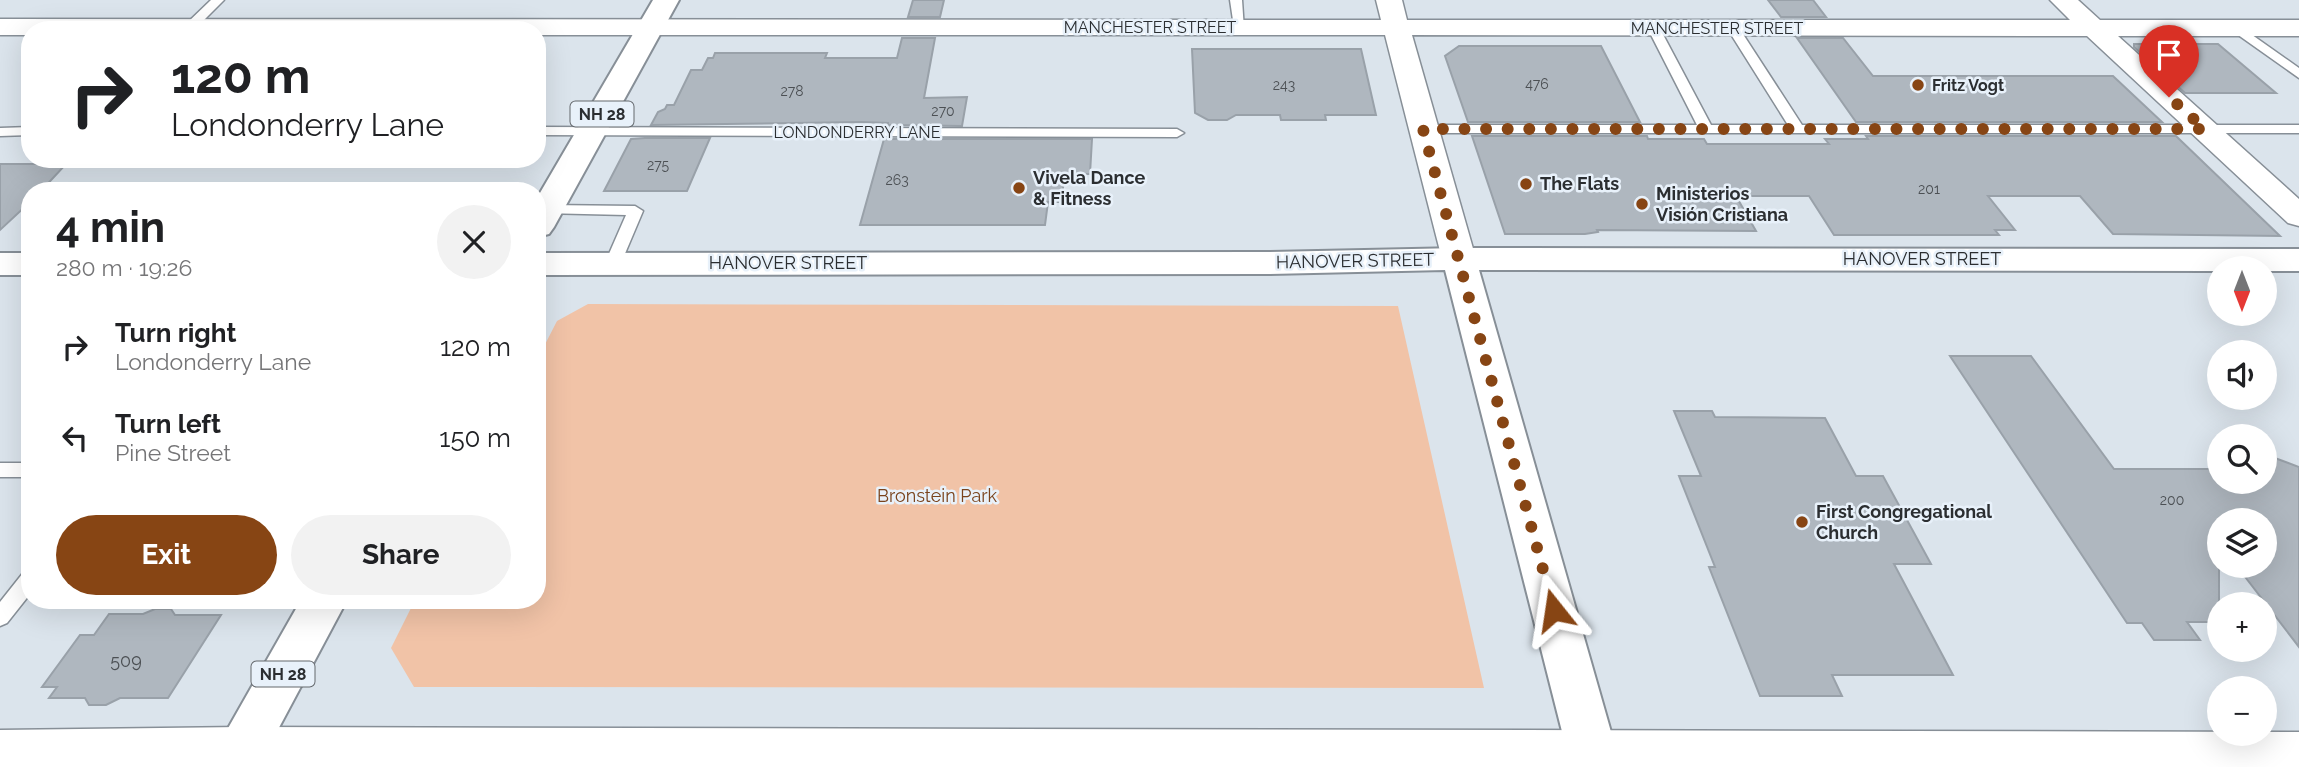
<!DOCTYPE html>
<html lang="en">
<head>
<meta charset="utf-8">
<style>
	body { margin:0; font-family:Raleway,sans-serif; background:#f2f2f2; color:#202124; height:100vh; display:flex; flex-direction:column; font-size:26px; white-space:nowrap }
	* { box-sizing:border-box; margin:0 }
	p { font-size:23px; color:#757577 }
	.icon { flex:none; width:38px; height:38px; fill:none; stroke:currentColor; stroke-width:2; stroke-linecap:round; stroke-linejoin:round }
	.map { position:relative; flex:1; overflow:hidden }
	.side { position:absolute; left:21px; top:182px; width:525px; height:427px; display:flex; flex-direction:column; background:#fff; border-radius:28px; box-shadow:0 7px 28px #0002 }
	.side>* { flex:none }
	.top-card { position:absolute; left:21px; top:21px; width:525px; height:147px; border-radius:28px; box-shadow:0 7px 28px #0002; background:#fff; color:#202124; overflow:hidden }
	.needle { width:46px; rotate:180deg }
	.controls { position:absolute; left:2207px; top:256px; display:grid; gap:14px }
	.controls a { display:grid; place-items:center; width:70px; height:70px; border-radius:50%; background:#fff; box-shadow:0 7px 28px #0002; font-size:35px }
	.pin { position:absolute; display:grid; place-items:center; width:60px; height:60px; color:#fff; margin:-72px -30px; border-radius:50% 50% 50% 0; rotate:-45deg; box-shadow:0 0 7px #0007 }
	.pin .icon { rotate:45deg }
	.me { position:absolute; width:77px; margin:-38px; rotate:345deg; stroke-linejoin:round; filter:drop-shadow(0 0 5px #0008) }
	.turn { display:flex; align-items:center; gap:24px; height:147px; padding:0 35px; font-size:32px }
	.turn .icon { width:91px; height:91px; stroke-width:2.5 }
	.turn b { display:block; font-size:49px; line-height:60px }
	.round { display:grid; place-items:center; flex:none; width:74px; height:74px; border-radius:37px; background:#f2f2f2 }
	.headline { display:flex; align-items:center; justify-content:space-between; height:119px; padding:0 35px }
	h1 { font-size:42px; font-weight:700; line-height:52px }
	.cta { display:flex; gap:14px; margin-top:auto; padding:14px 35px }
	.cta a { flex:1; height:80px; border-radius:42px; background:#874514; color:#fff; font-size:28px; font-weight:700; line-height:80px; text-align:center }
	.cta a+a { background:#f2f2f2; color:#202124 }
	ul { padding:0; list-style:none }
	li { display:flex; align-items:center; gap:21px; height:91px; padding:0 35px }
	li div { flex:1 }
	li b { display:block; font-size:26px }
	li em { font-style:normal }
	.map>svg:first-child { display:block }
</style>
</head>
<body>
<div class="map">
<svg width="2299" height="767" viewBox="0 0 2299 767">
	<rect width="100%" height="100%" fill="#dbe4ec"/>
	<path fill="#f1c3a7" d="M 588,304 L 1398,306 L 1484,688 L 414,687 L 391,648 L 415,600 L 537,600 L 537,360 L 557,321 Z"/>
	<path fill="#afb7bf" stroke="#99a1a9" stroke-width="2" d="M 913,0 L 944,0 L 940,17 L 908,17 Z
		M 1768,0 L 1813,0 L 1826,17 L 1781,17 Z
		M 902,38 L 935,38 L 924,98 L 967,97 L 962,126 L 888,125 L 888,123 L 861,122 L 651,125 L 658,112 L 665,109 L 667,105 L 674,105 L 691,70 L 702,70 L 708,58 L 713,58 L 715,53 L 827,53 L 825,58 L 897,58 Z
		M 1797,38 L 1843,38 L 1873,76 L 2113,76 L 2162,122 L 1856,122 Z
		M 2134,44 L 2218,44 L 2276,93 L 2185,93 L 2134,47 Z
		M 1459,46 L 1601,46 L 1640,122 L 1468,122 L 1445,56 Z
		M 1192,49 L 1361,49 L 1376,115 L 1325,115 L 1326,120 L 1281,120 L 1280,115 L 1236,115 L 1227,120 L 1208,120 L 1195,113 Z
		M 1472,136 L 1647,136 L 1648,139 L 1704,139 L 1707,144 L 1829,144 L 1825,139 L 1868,139 L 1866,136 L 2176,136 L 2280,236 L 2113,234 L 2080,196 L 1988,196 L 2015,230 L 1995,230 L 1999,235 L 1834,235 L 1809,196 L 1736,196 L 1756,231 L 1597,230 L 1598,232 L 1585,234 L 1505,234 Z
		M 645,138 L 710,138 L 687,191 L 604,191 L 631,139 Z
		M 884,139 L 1092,139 L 1090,174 L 1064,174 L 1062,202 L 1048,202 L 1045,225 L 860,225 Z
		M 0,164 L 66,164 L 41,191 L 30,191 L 30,202 L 0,230 Z
		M 1950,356 L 2031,356 L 2114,469 L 2219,469 L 2219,481 L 2264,481 L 2264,454 L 2299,467 L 2299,647 L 2236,565 L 2264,565 L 2264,520 L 2219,520 L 2219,622 L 2187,622 L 2200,640 L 2154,640 L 2142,623 L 2127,623 Z
		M 1674,411 L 1712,411 L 1715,417 L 1825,418 L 1856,476 L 1883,476 L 1931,564 L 1894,564 L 1953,675 L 1832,675 L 1842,696 L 1760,696 L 1709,567 L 1715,567 L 1679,476 L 1701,476 Z
		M 155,609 L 171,609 L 175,615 L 221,615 L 168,698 L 120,698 L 106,705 L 89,705 L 85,698 L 49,698 L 57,687 L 42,687 L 80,635 L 94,635 L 109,614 L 143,614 Z"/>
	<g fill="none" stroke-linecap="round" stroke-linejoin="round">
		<defs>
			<path id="lane" d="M 211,0 L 224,0 L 194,30 L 186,30 L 186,24 Z
				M 1230,0 L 1242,0 L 1244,30 L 1236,30 L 1234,27 Z
				M 1653,23 L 1659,27 L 1711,125 L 1788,125 L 1727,28 L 1733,24 L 1739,28 L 1802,125 L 2299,125 L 2299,133 L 1423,133 L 1416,129 L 1423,125 L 1697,125 L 1647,27 Z
				M 2238,25 L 2299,68 L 2299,78 L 2234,32 L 2234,26 Z
				M 30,127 L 30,135 L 0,136 L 0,128 Z
				M 537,127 L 1177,129 L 1184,133 L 1177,137 L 537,135 Z
				M 547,205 L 635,206 L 643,211 L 621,263 L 613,268 L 605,263 L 626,215 L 542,213 L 539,210 L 542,207 Z
				M 0,463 L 30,463 L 30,477 L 0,477 Z
				M 30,571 L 30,594 L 7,623 L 0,626 L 0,602 L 23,573 Z"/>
			<path id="street" d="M 1376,0 L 1402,0 L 1407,20 L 2070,20 L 2050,0 L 2078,0 L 2100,20 L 2299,20 L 2299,36 L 2118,36 L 2299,199 L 2299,226 L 2288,223 L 2087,36 L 1412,35 L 1476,259 L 1471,266 L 1459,269 L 1447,266 L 1442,259 L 1385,35 L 537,35 L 537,30 L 30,30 L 30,35 L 0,35 L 0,19 L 1381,20 Z
				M 241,727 L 2299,732 L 2299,767 L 0,767 L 0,730 Z"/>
			<path id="secondary" d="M 1459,248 L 2299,249 L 2299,271 L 2264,271 L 2264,268 L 2219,268 L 2219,271 L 1479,270 L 1621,767 L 1571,767 L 1445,270 L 1267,274 L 537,275 L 537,253 L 1267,252 Z
				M 0,253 L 30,253 L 30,275 L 0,275 Z"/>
			<path id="primary" d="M 653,0 L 679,0 L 554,227 L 549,234 L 537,237 L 537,198 Z
				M 301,600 L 347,600 L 258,767 L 206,767 Z"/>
		</defs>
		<use href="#lane" stroke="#878f97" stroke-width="3"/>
		<use href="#street" stroke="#878f97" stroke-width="3"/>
		<use href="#secondary" stroke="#878f97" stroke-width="4"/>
		<use href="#primary" stroke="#878f97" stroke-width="4"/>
		<use href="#lane" fill="#fff" fill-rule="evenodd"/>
		<use href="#street" fill="#fff" fill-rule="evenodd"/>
		<use href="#secondary" fill="#fff" fill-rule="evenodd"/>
		<use href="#primary" fill="#fff" fill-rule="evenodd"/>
	</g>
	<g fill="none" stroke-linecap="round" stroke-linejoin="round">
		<path stroke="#874514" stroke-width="12" stroke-dasharray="0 21.6" d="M 1554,610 L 1423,129 L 2205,129 L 2169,97"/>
	</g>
	<g fill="#874514" stroke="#e8f1fa" stroke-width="2.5">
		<circle cx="1918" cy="85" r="7"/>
		<circle cx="1526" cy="184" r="7"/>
		<circle cx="1019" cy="188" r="7"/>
		<circle cx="1642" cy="204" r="7"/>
		<circle cx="1802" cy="522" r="7"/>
	</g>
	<g text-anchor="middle" stroke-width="5" stroke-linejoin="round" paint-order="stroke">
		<g font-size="14" fill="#4c5054">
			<text x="1537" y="89">476</text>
			<text x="1284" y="90">243</text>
			<text x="792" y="96">278</text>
			<text x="943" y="116">270</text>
			<text x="658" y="170">275</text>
			<text x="897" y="185">263</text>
			<text x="1929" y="194">201</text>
			<text x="2172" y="505">200</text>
		</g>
		<g font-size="16" fill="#2b2e31" stroke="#e8f1fa">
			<text x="1150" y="33">MANCHESTER STREET</text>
			<text x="1717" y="34">MANCHESTER STREET</text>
			<text x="857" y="138">LONDONDERRY LANE</text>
		</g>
		<g font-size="16" font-weight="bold" fill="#2b2e31" stroke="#e8f1fa" text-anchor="start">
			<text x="1932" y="91">Fritz Vogt</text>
		</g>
		<g fill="#e8f1fa" stroke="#64686d" stroke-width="2">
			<rect x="570.5" y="101.5" width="63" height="25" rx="5"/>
			<rect x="251.5" y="661.5" width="63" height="25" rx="5"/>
		</g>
		<g font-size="16" font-weight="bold" fill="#2b2e31">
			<text x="602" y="120">NH 28</text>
			<text x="283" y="680">NH 28</text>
		</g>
		<g font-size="18" font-weight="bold" fill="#2b2e31" stroke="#e8f1fa" text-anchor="start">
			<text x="1033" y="184">Vivela Dance<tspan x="1033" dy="21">&amp; Fitness</tspan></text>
			<text x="1540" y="190">The Flats</text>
			<text x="1656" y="200">Ministerios<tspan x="1656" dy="21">Visión Cristiana</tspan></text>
			<text x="1816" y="518">First Congregational<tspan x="1816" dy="21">Church</tspan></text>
		</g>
		<g font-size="18" fill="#2b2e31" stroke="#e8f1fa">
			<text x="1922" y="265">HANOVER STREET</text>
			<text transform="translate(1355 261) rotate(-1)" y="6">HANOVER STREET</text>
			<text x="788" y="269">HANOVER STREET</text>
		</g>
		<g font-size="18" fill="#7a431c" stroke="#e8f1fa">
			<text x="937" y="502">Bronstein Park</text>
		</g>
		<g font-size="18" fill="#4c5054">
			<text x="126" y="667">509</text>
		</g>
	</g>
</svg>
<div class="controls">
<a><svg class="needle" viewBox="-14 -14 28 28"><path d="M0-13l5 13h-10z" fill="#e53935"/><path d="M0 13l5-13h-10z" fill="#757577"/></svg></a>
<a><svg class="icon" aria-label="sound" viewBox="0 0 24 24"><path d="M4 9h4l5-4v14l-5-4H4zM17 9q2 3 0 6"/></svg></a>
<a><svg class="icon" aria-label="search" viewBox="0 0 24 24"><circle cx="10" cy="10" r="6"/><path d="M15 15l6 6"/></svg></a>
<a><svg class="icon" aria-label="layers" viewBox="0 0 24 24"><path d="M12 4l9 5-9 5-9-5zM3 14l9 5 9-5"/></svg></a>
<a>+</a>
<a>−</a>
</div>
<div class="pin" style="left:2169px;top:97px;background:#d93025"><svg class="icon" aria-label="arrive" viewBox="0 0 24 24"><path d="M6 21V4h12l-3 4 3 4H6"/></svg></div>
<svg class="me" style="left:1554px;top:610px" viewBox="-20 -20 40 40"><path d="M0-17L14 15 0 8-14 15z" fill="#874514" stroke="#fff" stroke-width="4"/></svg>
<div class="top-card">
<div class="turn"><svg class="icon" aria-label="right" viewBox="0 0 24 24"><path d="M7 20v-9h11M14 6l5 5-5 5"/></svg><div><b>120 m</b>Londonderry Lane</div></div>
</div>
<section class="side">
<div class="headline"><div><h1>4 min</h1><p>280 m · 19:26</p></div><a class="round"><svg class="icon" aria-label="close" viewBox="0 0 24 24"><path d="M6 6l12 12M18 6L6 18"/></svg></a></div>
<ul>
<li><svg class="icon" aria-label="right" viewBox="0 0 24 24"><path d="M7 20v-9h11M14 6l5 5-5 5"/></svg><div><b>Turn right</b><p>Londonderry Lane</p></div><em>120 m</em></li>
<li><svg class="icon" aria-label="left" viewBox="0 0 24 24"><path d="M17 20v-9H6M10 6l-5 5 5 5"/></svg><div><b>Turn left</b><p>Pine Street</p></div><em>150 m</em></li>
</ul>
<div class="cta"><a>Exit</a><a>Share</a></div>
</section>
</div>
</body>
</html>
